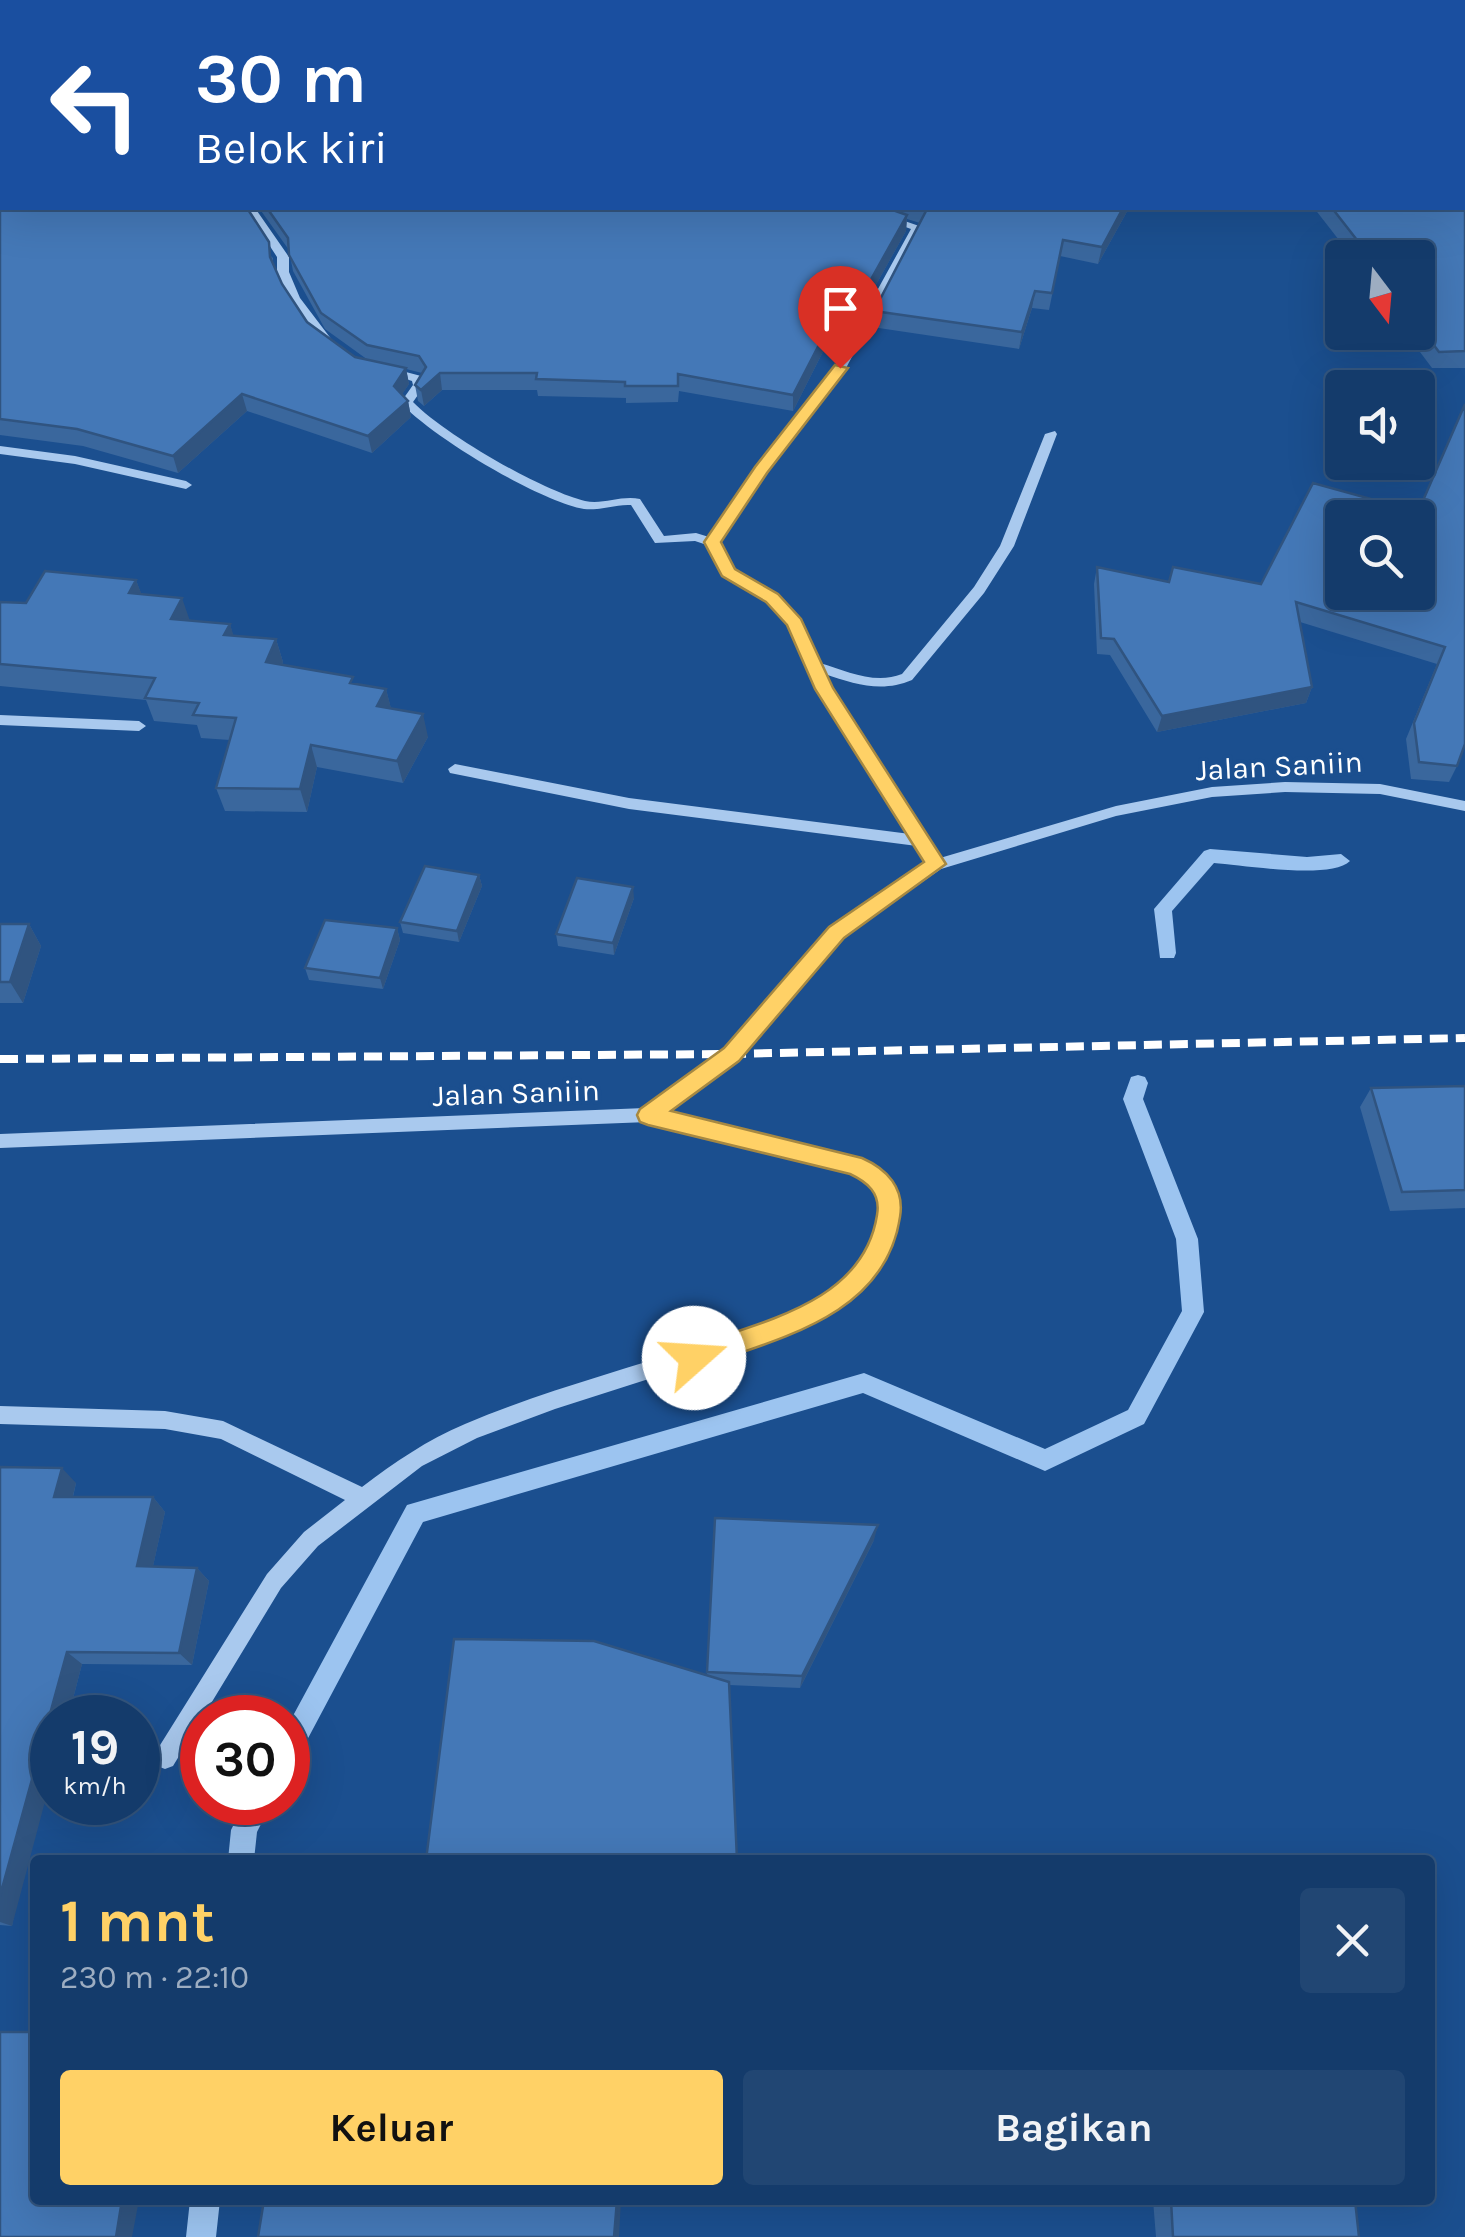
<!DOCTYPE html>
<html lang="id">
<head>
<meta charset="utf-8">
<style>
	body { margin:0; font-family:Karla,sans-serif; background:#214673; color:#f1f3f6; height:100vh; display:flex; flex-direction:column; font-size:38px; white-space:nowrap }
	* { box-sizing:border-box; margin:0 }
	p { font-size:32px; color:#9dadc1 }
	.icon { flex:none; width:55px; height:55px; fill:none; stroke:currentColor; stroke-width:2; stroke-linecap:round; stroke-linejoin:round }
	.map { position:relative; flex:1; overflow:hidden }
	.side { position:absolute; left:30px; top:1855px; width:1405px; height:350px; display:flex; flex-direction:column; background:#143b6b; border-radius:10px; box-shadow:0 10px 40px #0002,0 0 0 2px #33557e }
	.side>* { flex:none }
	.banner { position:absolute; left:0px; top:0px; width:1465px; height:210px; box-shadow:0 10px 40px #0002,0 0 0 2px #33557e; background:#1a4fa0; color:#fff; overflow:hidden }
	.needle { width:65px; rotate:164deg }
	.buttons { position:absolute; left:1325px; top:240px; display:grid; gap:20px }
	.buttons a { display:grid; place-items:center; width:110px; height:110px; border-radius:10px; background:#143b6b; box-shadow:0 10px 40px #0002,0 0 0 2px #33557e; font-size:50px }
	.speed { position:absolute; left:30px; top:1695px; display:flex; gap:20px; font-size:50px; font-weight:700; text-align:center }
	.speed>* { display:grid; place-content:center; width:130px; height:130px; border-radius:50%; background:#143b6b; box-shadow:0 10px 40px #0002,0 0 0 2px #33557e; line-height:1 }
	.speed small { font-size:25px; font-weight:400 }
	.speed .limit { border:15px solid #d22; background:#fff; color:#111 }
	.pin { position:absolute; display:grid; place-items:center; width:85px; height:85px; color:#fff; margin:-102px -42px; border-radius:50% 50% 50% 0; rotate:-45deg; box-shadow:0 0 10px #0007 }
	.pin .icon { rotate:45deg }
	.me { position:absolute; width:110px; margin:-55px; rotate:71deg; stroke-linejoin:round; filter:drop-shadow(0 0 8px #0008) }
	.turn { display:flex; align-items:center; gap:35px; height:210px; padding:0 30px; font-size:45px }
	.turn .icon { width:130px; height:130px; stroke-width:2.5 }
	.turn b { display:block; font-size:70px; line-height:85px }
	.round { display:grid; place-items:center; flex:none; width:105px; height:105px; border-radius:10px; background:#214673 }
	.summary { display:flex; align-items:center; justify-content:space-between; height:170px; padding:0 30px }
	h1 { font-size:60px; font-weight:700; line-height:75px; color:#ffd166 }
	.primary-button { display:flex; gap:20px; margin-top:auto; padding:20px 30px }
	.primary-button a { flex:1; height:115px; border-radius:10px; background:#ffd166; color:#111; font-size:40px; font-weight:700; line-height:115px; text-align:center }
	.primary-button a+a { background:#214673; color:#f1f3f6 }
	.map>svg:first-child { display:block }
</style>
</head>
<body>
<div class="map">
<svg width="1465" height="2237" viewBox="0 0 1465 2237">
	<rect width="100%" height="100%" fill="#1b4f8f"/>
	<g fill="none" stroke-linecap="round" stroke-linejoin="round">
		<path fill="#9cc4f0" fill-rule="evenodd" d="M 1210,849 L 1307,857 L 1341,854 L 1350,861 C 1331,880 1243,865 1214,863 L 1172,911 L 1176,953 L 1174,958 L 1160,958 L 1154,909 L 1204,851 Z
			M 1138,1075 L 1145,1077 L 1148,1083 L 1143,1099 L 1198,1239 L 1204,1312 L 1144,1424 L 1045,1471 L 863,1393 L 423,1522 L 297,1759 L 288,1763 L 288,1725 L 407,1505 L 864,1373 L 1045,1449 L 1128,1410 L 1182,1311 L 1176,1239 L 1123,1099 L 1131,1077 Z
			M 245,1802 L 272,1802 L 257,1832 L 254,1860 L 228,1860 L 231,1830 Z
			M 190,2200 L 220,2200 L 216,2237 L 186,2237 Z"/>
		<path fill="#a9c9ee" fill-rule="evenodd" d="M 1361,0 L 1371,0 L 1372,2 L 1363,2 Z
			M 245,208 L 255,208 L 289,257 L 289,272 L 300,298 L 335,344 L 333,346 L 325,346 L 289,299 L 277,272 L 277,257 Z
			M 853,208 L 867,208 L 922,227 L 846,368 L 766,474 L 719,542 L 733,569 L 777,595 L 800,620 L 820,663 C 846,671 875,685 902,674 L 974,587 L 1000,546 L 1045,434 L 1055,431 L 1057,434 L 1014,546 L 984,593 L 912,680 C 882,693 854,684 825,674 L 853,727 L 899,790 L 940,858 L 1116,806 L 1212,787 L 1285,782 L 1380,784 L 1465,801 L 1465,811 L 1380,794 L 1285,792 L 1212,797 L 1116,816 L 941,869 L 843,937 L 737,1059 L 665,1112 L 854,1157 L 878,1169 L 890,1182 L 899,1207 L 895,1234 L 874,1278 L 829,1316 L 783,1336 L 555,1409 L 477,1438 L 422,1466 L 318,1546 L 281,1588 L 173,1766 L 165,1769 L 157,1766 L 154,1758 L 157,1750 L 267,1574 L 304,1532 L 345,1500 L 221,1439 L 165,1429 L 0,1424 L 0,1406 L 165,1411 L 223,1421 L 362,1487 C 395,1462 427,1440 465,1424 C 540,1392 620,1371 697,1346 C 735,1334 776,1324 812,1305 C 845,1288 874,1255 879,1218 C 883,1194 871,1182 850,1172 L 648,1122 L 0,1148 L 0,1134 L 645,1108 L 725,1049 L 831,929 L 927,863 L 917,846 L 629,809 L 450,773 L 448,769 L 455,764 L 629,798 L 910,834 L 889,798 L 843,734 L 817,689 L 789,625 L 767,601 L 723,575 L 707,545 L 695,541 L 655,543 L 631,505 C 615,504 600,511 584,509 C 539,501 434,438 403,405 L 401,402 L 413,385 L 412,381 L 381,371 L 387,367 L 421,376 L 425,385 L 413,402 C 444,434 542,491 585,501 C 603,505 621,495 640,499 L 664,536 L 696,533 L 709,537 L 757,468 L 835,367 L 911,229 Z
			M 0,446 L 75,456 L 186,481 L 192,485 L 186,489 L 75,464 L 0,454 Z
			M 0,715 L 139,721 L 146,726 L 139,731 L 0,725 Z"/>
		<path stroke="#fff" stroke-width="8" stroke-dasharray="18 8" stroke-linecap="butt" d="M 0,1059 L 731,1054 L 1465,1038"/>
	</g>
	<path fill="#3a679d" d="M 0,0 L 273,258 L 273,266 L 282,284 L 307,322 L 355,357 L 368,360 L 325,329 L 293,271 L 289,250 L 259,208 L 1129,208 L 1098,264 L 1060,256 L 1049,310 L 1032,308 L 1019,349 L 872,327 L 874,311 L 920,223 L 907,219 L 906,231 L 854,324 L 838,322 L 793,411 L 679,391 L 678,402 L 626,403 L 626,398 L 538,396 L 537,390 L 442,390 L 424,406 L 418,401 L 415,385 L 422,373 L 406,369 L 409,384 L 402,394 L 408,401 L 411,417 L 372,453 L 247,411 L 178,473 L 83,446 L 0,435 Z
		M 1465,158 L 1465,368 L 1432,368 L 1405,332 L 1418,332 L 1418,258 L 1353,258 L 1314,208 L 1462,208 Z
		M 1465,404 L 1457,766 L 1449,782 L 1411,779 L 1406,739 L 1437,664 L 1300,622 L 1312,687 L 1306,703 L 1157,732 L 1110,655 L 1097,654 L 1094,584 L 1097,567 L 1169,582 L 1261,584 L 1418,512 Z
		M 136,580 L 141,594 L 190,621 L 230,624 L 233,636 L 276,639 L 283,662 L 282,665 L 354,684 L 386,689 L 391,709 L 428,737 L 403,783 L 317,767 L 307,812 L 225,811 L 216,788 L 230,740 L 201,738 L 197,725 L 154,721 L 146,700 L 0,686 L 0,602 L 26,603 Z
		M 479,875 L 482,886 L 459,942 L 403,933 L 400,922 Z
		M 634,898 L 614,955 L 558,946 L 556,934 Z
		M 0,924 L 29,924 L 41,946 L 23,1003 L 0,1003 Z
		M 397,928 L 400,940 L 383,989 L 309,980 L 305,968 Z
		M 1465,1086 L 1465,1208 L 1390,1211 L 1360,1107 L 1371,1088 Z
		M 0,1467 L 76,1483 L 73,1497 L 153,1497 L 165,1512 L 153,1566 L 197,1568 L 209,1581 L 192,1665 L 82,1664 L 68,1718 L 52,1718 L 12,1926 L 0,1925 Z
		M 874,1540 L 800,1688 L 729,1685 L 707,1676 L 707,1672 Z
		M 1153,2200 L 1354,2200 L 1359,2237 L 1156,2237 Z"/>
	<path fill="#305480" d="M 1123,208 L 1129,208 L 1098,264 L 1102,247 Z
		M 907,215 L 906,231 L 854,324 L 855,308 Z
		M 1035,291 L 1032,308 L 1019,349 L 1022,332 Z
		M 839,306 L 838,322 L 793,411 L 793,395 Z
		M 406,368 L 409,384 L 397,402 L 394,386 Z
		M 440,373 L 442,390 L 424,406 L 421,390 Z
		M 242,394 L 247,411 L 178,473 L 173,456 Z
		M 408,401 L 411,417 L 372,453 L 368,436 Z
		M 136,580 L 145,603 L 129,593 Z
		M 182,598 L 190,621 L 171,619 Z
		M 230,624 L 237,647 L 224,635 Z
		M 276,639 L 283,662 L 273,685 L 266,662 Z
		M 1312,687 L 1306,703 L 1157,732 L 1162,716 Z
		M 386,689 L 392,712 L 377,706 Z
		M 423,714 L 428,737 L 403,783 L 397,761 Z
		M 311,745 L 317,767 L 307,812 L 300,789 Z
		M 479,875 L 482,886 L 459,942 L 457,931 Z
		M 633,887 L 634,898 L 614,955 L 613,943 Z
		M 29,924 L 41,946 L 23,1003 L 10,982 Z
		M 397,928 L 400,940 L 383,989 L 380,978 Z
		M 62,1468 L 76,1483 L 69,1512 L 54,1497 Z
		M 153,1497 L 165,1512 L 150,1580 L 137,1566 Z
		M 878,1525 L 874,1540 L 800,1688 L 802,1676 Z
		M 197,1568 L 209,1581 L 192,1665 L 179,1653 Z
		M 67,1652 L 82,1664 L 68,1718 L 52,1718 L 52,1775 L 12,1926 L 0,1922 L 0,1896 Z
		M 122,2200 L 139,2200 L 132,2237 L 116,2237 Z
		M 617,2200 L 621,2200 L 619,2237 L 614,2237 Z"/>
	<path fill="#4478b7" stroke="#305480" stroke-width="2.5" fill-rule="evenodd" d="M 0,0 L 1012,0 L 1011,2 L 2,2 L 2,208 L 247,208 L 269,242 L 270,257 L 282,284 L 307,322 L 355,357 L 406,368 L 394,386 L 408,401 L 368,436 L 242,394 L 173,456 L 77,429 L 0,419 Z
		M 1462,156 L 1465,158 L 1465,351 L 1439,352 L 1418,324 L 1418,258 L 1371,258 L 1332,208 L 1462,208 Z
		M 267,208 L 887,208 L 907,215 L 855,308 L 839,306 L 793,395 L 678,374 L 678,386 L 625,386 L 625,382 L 536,379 L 537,373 L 440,373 L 421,390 L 415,385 L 426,367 L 419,356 L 367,345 L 321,313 L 289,255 L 288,238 Z
		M 923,208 L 1123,208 L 1102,247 L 1063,240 L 1052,293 L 1035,291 L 1022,332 L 874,311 L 927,209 Z
		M 1465,404 L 1465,744 L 1457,766 L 1419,762 L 1414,723 L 1445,647 L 1296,602 L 1312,687 L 1162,716 L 1114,639 L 1101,638 L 1097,567 L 1169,582 L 1173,567 L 1261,584 L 1313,483 L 1418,512 ZM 1342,518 L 1418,518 L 1418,592 L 1342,592 Z
		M 45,571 L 136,580 L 129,593 L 182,598 L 171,619 L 230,624 L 224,635 L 276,639 L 266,662 L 353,677 L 350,683 L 386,689 L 377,706 L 423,714 L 397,761 L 311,745 L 300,789 L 216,788 L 236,718 L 193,715 L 199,703 L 145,698 L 155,678 L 0,664 L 0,602 L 26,603 Z
		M 425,866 L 479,875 L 457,931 L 400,922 Z
		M 577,878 L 633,887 L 613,943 L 556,934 Z
		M 325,920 L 397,928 L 380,978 L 305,968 Z
		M 0,924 L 29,924 L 10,982 L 0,982 Z
		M 1465,1086 L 1465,1190 L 1402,1192 L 1371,1088 Z
		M 0,1467 L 62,1468 L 54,1497 L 153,1497 L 137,1566 L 197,1568 L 179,1653 L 67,1652 L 0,1896 Z
		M 715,1518 L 878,1525 L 802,1676 L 707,1672 Z
		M 454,1639 L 594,1641 L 729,1682 L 737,1860 L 426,1860 Z
		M 0,2032 L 35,2032 L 35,2200 L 122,2200 L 116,2237 L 0,2237 Z
		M 264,2200 L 617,2200 L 614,2237 L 258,2237 Z
		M 1171,2200 L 1355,2200 L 1359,2237 L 1173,2237 Z"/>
	<path fill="#ffd166" stroke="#a68842" stroke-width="2.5" d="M 835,365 L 848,368 L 767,473 L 721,542 L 735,569 L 778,594 L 801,619 L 833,688 L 946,864 L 844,938 L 739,1061 L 671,1111 L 862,1158 C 887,1169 905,1188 900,1217 C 885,1318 775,1339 694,1369 L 685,1366 L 681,1358 L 685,1349 C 757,1322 863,1305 877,1215 C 881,1193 867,1182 850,1174 L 648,1125 L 640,1122 L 637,1115 L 640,1109 L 724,1048 L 829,927 L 924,862 L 815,689 L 787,625 L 766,602 L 722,576 L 704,542 L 755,467 Z"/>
	<g text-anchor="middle" stroke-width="8" stroke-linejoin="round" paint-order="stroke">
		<g font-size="30" fill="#fff" stroke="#1b4f8f">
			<text transform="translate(1279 766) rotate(-3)" y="10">Jalan Saniin</text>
			<text transform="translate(516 1093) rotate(-2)" y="10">Jalan Saniin</text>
		</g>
	</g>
</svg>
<div class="buttons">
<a><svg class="needle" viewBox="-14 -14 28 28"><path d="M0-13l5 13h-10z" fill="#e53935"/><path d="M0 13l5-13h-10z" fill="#9dadc1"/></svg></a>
<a><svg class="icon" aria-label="sound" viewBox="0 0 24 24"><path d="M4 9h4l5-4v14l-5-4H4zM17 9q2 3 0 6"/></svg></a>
<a><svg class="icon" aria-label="search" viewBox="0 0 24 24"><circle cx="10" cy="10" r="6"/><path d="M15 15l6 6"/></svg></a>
</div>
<div class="speed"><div>19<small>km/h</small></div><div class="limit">30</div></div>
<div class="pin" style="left:840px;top:368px;background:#d93025"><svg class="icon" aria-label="arrive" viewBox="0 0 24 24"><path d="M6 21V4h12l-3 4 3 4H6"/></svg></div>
<svg class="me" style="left:694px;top:1358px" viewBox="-20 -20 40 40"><circle r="19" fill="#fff"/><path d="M0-13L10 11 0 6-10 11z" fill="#ffd166"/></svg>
<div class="banner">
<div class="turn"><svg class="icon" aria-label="left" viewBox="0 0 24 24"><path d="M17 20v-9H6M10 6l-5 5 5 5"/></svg><div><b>30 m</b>Belok kiri</div></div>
</div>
<section class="side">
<div class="summary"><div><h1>1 mnt</h1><p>230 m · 22:10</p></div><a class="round"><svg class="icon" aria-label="close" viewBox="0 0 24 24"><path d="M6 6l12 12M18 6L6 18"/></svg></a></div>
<div class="primary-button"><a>Keluar</a><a>Bagikan</a></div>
</section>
</div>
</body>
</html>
